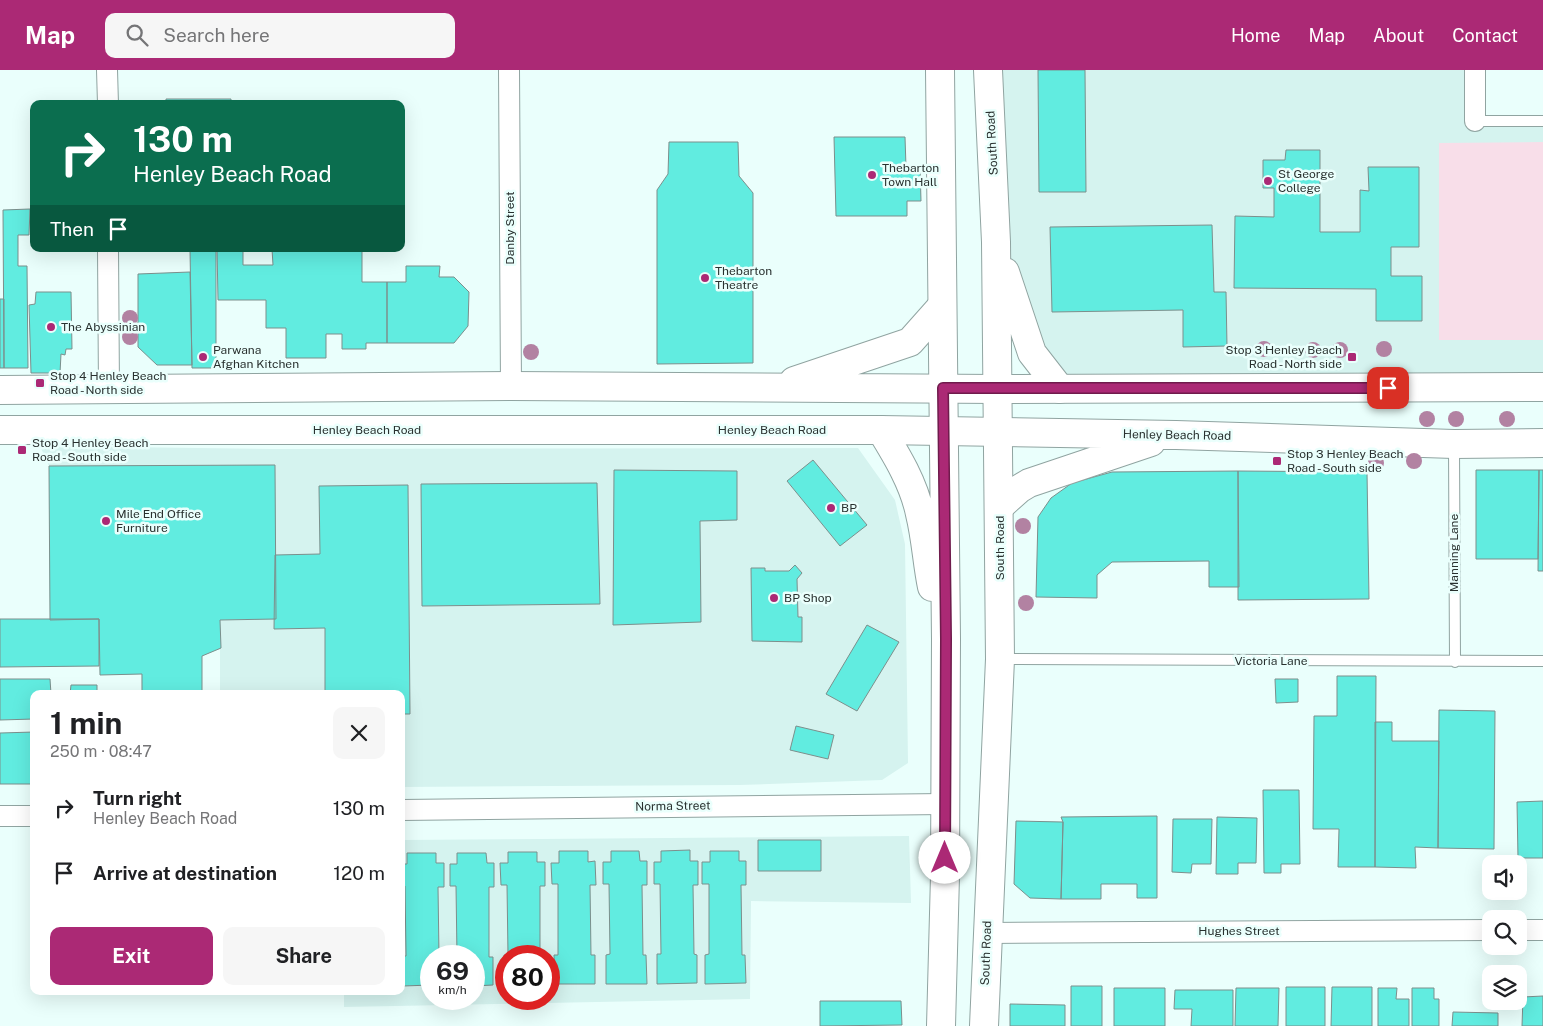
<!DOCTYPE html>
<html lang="en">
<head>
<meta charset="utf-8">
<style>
	body { margin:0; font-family:"Public Sans",sans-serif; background:#f6f6f6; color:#202124; height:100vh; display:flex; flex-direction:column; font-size:19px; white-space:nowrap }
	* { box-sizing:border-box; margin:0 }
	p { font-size:16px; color:#757577 }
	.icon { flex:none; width:28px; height:28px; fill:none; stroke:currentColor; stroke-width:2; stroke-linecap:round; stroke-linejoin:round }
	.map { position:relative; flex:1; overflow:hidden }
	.panel { position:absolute; left:30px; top:620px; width:375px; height:305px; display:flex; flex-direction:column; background:#fff; border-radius:10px; box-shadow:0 5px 20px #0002 }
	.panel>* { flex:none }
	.top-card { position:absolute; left:30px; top:30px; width:375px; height:152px; border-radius:10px; box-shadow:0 5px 20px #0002; background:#0b6e4f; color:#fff; overflow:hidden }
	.tools { position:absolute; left:1482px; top:785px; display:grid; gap:10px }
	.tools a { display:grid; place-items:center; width:45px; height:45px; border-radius:10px; background:#fff; box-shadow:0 5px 20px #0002; font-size:25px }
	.speed { position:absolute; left:420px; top:875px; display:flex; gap:10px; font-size:25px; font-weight:700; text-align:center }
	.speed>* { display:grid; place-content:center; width:65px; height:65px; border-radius:50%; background:#fff; box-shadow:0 5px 20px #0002; line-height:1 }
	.speed small { font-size:12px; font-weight:400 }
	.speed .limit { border:8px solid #d22; background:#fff; color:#111 }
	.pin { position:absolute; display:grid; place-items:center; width:42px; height:42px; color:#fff; margin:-21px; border-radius:10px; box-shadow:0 2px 8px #0006 }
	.me { position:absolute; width:55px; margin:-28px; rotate:0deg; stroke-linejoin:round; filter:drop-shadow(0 0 4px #0008) }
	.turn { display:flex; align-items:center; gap:18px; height:105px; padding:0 20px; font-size:22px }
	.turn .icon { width:65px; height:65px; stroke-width:2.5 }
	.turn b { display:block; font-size:35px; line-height:42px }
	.then { display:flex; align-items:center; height:48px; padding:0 20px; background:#0003; gap:10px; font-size:19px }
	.round { display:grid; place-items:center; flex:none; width:52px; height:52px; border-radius:10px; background:#f6f6f6 }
	.summary { display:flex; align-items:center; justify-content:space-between; height:85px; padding:0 20px }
	h1 { font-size:30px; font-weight:700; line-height:38px }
	.primary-button { display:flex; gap:10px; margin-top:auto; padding:10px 20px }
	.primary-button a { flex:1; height:58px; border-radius:10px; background:#ab2975; color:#fff; font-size:20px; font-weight:700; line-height:58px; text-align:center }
	.primary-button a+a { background:#f6f6f6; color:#202124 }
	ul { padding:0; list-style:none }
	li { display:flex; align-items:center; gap:15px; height:65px; padding:0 20px }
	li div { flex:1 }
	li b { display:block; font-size:19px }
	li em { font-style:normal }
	header { display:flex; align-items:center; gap:30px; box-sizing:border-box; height:70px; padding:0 25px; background:#ab2975; color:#fff }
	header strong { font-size:24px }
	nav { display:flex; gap:28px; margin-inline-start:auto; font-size:18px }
	.search { width:350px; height:45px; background:#f6f6f6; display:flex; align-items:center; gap:12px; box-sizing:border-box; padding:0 18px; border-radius:10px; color:#757577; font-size:19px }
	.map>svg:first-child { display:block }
</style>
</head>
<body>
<header>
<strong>Map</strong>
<div class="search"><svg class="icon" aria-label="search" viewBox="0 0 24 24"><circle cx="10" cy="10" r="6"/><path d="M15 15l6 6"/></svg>Search here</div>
<nav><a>Home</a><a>Map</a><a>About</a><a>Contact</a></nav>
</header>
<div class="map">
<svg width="1543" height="956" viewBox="0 0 1543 956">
	<rect width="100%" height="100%" fill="#eafffc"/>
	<path fill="#d5f3ef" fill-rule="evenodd" d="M 987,0 L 1475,0 L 1475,51 L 1543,51 L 1543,317 L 1060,319 L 996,172 Z
		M 40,376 L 274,379 L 858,378 L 895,430 L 905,474 L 908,693 L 882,710 L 739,715 L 401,717 L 401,624 L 220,624 L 220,579 L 202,586 L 202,624 L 142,624 L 141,604 L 100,605 L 99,550 L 50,550 L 49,396 Z
		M 909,766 L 911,833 L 751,831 L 750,929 L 344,937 L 344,921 L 401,921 L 401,770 ZM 431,886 L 474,886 L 474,929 L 431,929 ZM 506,886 L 549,886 L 549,929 L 506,929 Z"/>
	<path fill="#f8dee9" d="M 1543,72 L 1543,270 L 1439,270 L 1439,73 Z"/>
	<path fill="#61ece0" stroke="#7c8f8c" d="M 1038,0 L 1085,0 L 1086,122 L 1039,122 Z
		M 166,29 L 231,29 L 231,34 L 166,34 Z
		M 834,67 L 905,67 L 906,97 L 920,97 L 921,131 L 907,131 L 907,146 L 836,146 Z
		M 669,72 L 738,72 L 739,106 L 753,123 L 753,293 L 657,294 L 657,120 L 668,104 Z
		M 1286,80 L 1320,80 L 1320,162 L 1360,162 L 1360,120 L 1369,121 L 1368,97 L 1419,97 L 1419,177 L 1391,177 L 1391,206 L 1422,206 L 1422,251 L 1376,251 L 1376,219 L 1234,218 L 1235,146 L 1274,147 L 1274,118 L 1263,118 L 1263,90 L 1285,90 Z
		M 30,139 L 29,165 L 18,165 L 18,196 L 27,196 L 28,298 L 4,298 L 3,140 Z
		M 1212,155 L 1214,222 L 1226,222 L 1227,276 L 1183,277 L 1183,240 L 1052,242 L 1050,157 Z
		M 190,179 L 216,179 L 216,298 L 192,298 Z
		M 217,179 L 243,179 L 243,195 L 273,195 L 272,179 L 362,179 L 362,212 L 387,212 L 387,273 L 366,273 L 366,279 L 342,279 L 342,264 L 326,264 L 326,288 L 286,288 L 286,258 L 266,258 L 266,230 L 218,230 Z
		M 406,196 L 440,196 L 439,207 L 454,207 L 469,222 L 468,256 L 454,273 L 387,273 L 387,212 L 406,212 Z
		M 190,202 L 192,295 L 157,295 L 138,277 L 138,204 Z
		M 36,222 L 71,222 L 72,279 L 66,279 L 65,285 L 61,284 L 60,303 L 31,303 L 29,235 L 35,234 Z
		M 0,229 L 4,229 L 4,298 L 0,298 Z
		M 813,390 L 867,455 L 840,476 L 787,411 Z
		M 275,395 L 276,549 L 220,550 L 221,578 L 202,586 L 202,624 L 142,624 L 142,604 L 100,605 L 99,549 L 50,550 L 49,396 Z
		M 614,400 L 737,401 L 737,450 L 700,451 L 701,552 L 613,555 Z
		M 1476,400 L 1539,400 L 1538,489 L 1476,489 Z
		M 1539,400 L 1543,400 L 1543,501 L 1538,501 Z
		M 1238,401 L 1367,402 L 1369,529 L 1238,530 Z
		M 1238,401 L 1239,517 L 1209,517 L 1209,491 L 1112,492 L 1097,505 L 1097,528 L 1036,527 L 1038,447 L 1051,428 L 1072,413 L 1112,402 Z
		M 597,413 L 600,534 L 422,536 L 421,414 Z
		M 408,415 L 410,644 L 401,644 L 401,624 L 325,624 L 325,558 L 274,559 L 275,485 L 320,484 L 319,416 Z
		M 795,495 L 802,503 L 797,509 L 798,547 L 802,547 L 802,572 L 752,571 L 751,498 L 765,498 L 765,501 L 789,501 Z
		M 0,549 L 99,549 L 99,596 L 0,597 Z
		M 867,555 L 899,572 L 857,641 L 826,624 Z
		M 1337,606 L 1376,606 L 1375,797 L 1338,797 L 1339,759 L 1313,759 L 1314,646 L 1337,646 Z
		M 0,609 L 50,609 L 51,624 L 34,624 L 34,649 L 0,650 Z
		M 1275,609 L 1298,609 L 1298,632 L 1276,633 Z
		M 71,615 L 97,615 L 97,624 L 70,624 Z
		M 1439,640 L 1495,641 L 1494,779 L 1438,778 Z
		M 1375,652 L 1392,652 L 1392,671 L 1439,671 L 1438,778 L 1415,777 L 1416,798 L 1375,797 Z
		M 796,656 L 834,665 L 828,689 L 790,680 Z
		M 34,662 L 34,714 L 0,714 L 0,663 Z
		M 1263,720 L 1299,720 L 1300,794 L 1281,794 L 1281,803 L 1264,803 Z
		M 1543,731 L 1543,788 L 1518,788 L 1517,732 Z
		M 1157,746 L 1157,828 L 1137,828 L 1137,814 L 1101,814 L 1101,829 L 1061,829 L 1063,752 L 1061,747 Z
		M 1217,747 L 1257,748 L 1256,793 L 1238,793 L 1238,804 L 1216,804 Z
		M 1173,749 L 1212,749 L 1211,794 L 1192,794 L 1191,803 L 1172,802 Z
		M 1016,751 L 1063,752 L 1061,829 L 1030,828 L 1014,814 Z
		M 758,770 L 821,770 L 821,801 L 758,801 Z
		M 690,780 L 690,791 L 698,791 L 698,815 L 693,815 L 694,884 L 697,885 L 697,913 L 657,914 L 657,884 L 661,884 L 660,814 L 654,814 L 654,792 L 661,792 L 661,781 Z
		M 559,781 L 588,781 L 588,792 L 595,791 L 596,815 L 590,815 L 591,885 L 595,885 L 595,914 L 555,914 L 554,885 L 558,885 L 558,814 L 552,814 L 551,793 L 559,793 Z
		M 611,781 L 639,781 L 640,791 L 647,791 L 647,815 L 642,815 L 643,885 L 646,885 L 647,914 L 606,914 L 606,885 L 610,884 L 609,814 L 603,814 L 603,792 L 611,792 Z
		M 710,781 L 739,781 L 739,791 L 746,791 L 746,815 L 741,815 L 742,885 L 745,885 L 746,913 L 705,914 L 705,885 L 709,884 L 709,814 L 702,814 L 702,792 L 710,792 Z
		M 508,782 L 537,782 L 537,792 L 545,792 L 545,816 L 540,816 L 540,886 L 544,886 L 506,886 L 506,915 L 504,915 L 504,885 L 508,885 L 507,815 L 501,815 L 500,793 L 508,793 Z
		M 407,783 L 436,783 L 436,793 L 444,793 L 444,817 L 438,817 L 439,886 L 431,886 L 431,915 L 403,916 L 402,886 L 406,886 L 405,816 L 401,816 L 401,794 L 407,794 Z
		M 457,783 L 486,783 L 487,793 L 494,793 L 494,817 L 489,817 L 489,887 L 493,887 L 493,915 L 474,916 L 474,886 L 457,886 L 456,816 L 450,816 L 450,794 L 457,794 Z
		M 1071,916 L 1102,916 L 1102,956 L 1071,956 Z
		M 1286,917 L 1325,917 L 1325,956 L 1286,956 Z
		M 1332,917 L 1372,917 L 1372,956 L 1331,956 Z
		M 1114,918 L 1165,918 L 1165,956 L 1114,956 Z
		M 1236,918 L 1279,918 L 1278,956 L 1235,956 Z
		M 1378,918 L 1397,918 L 1396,929 L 1409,929 L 1409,956 L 1378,956 Z
		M 1412,918 L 1434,918 L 1434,929 L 1439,929 L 1439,956 L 1412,956 Z
		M 1175,920 L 1233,920 L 1233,956 L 1191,956 L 1192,939 L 1174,939 Z
		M 1543,926 L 1543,956 L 1522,956 L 1523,927 Z
		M 820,931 L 901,931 L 902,955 L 820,956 Z
		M 1010,934 L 1065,935 L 1065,956 L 1010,956 Z
		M 1453,942 L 1498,943 L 1498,956 L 1452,956 Z"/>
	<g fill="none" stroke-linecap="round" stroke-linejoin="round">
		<defs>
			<path id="lane" d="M 1475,51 L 1543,51
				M 1454,375 L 1455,592
				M 1001,589 L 1543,591"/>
			<path id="street" d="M 107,0 L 108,34
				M 509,0 L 511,316
				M 1475,51 L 1475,0
				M 108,179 L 109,320
				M 401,740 L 945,734
				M 0,746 L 34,746
				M 1519,860 L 1543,860
				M 987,863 L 1491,860"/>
			<path id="secondary" d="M 794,311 L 910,272 L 942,236
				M 0,320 L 511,316 L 998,319 L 1543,317
				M 0,360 L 881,360 L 1176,365 L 1454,374 L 1543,373
				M 1000,436 L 1019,419 L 1029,413 L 1151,372"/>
			<path id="highway" d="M 940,0 L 946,569 L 945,806 L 941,956
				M 1005,202 L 1032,283 L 1060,319
				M 881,360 C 897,386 914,414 920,444 C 926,468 927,493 932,517
				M 984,956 L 1000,589 L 996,172 L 988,0"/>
		</defs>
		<use href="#lane" stroke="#90a4a1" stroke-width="12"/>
		<use href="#street" stroke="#90a4a1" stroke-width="22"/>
		<use href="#secondary" stroke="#90a4a1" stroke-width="30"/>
		<use href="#highway" stroke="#90a4a1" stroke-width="30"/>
		<use href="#lane" stroke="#fff" stroke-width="10"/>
		<use href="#street" stroke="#fff" stroke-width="20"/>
		<use href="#secondary" stroke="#fff" stroke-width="28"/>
		<use href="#highway" stroke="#fff" stroke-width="28"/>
	</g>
	<g fill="#b282a2">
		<circle cx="130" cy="248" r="8"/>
		<circle cx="130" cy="267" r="8"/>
		<circle cx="1264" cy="279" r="8"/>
		<circle cx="1384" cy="279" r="8"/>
		<circle cx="1313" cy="280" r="8"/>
		<circle cx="1340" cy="280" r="8"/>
		<circle cx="531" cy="282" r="8"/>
		<circle cx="1427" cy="349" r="8"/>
		<circle cx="1456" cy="349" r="8"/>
		<circle cx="1507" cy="349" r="8"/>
		<circle cx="1414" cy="391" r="8"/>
		<circle cx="1376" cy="393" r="8"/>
		<circle cx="1023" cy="456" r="8"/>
		<circle cx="1026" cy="533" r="8"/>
	</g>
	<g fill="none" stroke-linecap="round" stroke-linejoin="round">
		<defs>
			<path id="route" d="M 945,788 L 946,569 L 943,318 L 1388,318"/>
		</defs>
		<use href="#route" stroke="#6f1b4c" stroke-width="12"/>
		<use href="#route" stroke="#ab2975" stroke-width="9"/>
	</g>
	<g fill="#ab2975" stroke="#eafffc" stroke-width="2">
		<circle cx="872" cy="105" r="5"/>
		<circle cx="1268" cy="111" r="5"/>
		<circle cx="705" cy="208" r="5"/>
		<circle cx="51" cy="257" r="5"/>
		<circle cx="203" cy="287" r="5"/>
		<rect x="1347" y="282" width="10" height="10" rx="2.5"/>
		<rect x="35" y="308" width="10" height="10" rx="2.5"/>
		<rect x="17" y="375" width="10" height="10" rx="2.5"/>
		<rect x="1272" y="386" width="10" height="10" rx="2.5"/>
		<circle cx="831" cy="438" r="5"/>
		<circle cx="106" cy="451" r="5"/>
		<circle cx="774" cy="528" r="5"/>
	</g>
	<g text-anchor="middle" stroke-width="5" stroke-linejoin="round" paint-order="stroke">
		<g font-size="12" fill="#29312f" stroke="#eafffc">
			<text transform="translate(992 73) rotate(-93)" y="4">South Road</text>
			<text transform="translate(510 158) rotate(-90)" y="4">Danby Street</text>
			<text x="367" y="364">Henley Beach Road</text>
			<text x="772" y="364">Henley Beach Road</text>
			<text transform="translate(1177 365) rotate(1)" y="4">Henley Beach Road</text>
			<text transform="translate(1000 478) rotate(-90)" y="4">South Road</text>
			<text transform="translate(1454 483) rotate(-90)" y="4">Manning Lane</text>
			<text x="1271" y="595">Victoria Lane</text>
			<text transform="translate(673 736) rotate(-1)" y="4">Norma Street</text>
			<text x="1239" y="865">Hughes Street</text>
			<text transform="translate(986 883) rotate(-88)" y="4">South Road</text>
		</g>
		<g font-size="12" fill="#29312f" stroke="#eafffc" text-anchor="start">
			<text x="882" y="102">Thebarton<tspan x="882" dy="14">Town Hall</tspan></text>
			<text x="1278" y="108">St George<tspan x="1278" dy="14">College</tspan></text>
			<text x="715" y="205">Thebarton<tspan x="715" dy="14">Theatre</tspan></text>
			<text x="61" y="261">The Abyssinian</text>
			<text x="213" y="284">Parwana<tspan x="213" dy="14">Afghan Kitchen</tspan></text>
			<text x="1342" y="284" text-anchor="end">Stop 3 Henley Beach<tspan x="1342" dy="14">Road - North side</tspan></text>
			<text x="50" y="310">Stop 4 Henley Beach<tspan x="50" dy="14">Road - North side</tspan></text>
			<text x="32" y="377">Stop 4 Henley Beach<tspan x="32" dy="14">Road - South side</tspan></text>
			<text x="1287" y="388">Stop 3 Henley Beach<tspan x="1287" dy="14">Road - South side</tspan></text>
			<text x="841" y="442">BP</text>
			<text x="116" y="448">Mile End Office<tspan x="116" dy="14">Furniture</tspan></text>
			<text x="784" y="532">BP Shop</text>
		</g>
	</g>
</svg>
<div class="tools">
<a><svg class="icon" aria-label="sound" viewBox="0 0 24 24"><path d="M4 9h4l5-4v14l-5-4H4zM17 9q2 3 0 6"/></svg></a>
<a><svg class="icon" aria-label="search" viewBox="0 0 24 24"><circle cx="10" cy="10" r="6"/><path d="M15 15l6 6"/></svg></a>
<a><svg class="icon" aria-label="layers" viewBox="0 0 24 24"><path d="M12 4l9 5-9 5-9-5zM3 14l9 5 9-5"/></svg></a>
</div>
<div class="speed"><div>69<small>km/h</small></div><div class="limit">80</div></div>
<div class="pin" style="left:1388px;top:318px;background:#d93025"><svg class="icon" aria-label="arrive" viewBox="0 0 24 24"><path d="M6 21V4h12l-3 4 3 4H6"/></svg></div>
<svg class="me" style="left:945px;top:788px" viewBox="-20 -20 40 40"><circle r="19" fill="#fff"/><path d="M0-13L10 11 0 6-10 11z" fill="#ab2975"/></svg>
<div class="top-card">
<div class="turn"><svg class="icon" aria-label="right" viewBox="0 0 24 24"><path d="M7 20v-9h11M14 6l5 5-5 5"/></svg><div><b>130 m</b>Henley Beach Road</div></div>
<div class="then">Then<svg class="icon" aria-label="arrive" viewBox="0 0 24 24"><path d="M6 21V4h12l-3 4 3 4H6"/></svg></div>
</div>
<section class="panel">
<div class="summary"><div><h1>1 min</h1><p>250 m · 08:47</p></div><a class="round"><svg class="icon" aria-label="close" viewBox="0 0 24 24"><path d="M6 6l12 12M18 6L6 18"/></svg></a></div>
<ul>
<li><svg class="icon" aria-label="right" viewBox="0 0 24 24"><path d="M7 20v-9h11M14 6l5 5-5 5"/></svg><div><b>Turn right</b><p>Henley Beach Road</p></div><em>130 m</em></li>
<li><svg class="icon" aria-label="arrive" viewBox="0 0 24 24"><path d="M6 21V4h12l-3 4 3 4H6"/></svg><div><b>Arrive at destination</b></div><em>120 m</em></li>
</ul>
<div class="primary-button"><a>Exit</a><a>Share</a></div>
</section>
</div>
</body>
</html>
